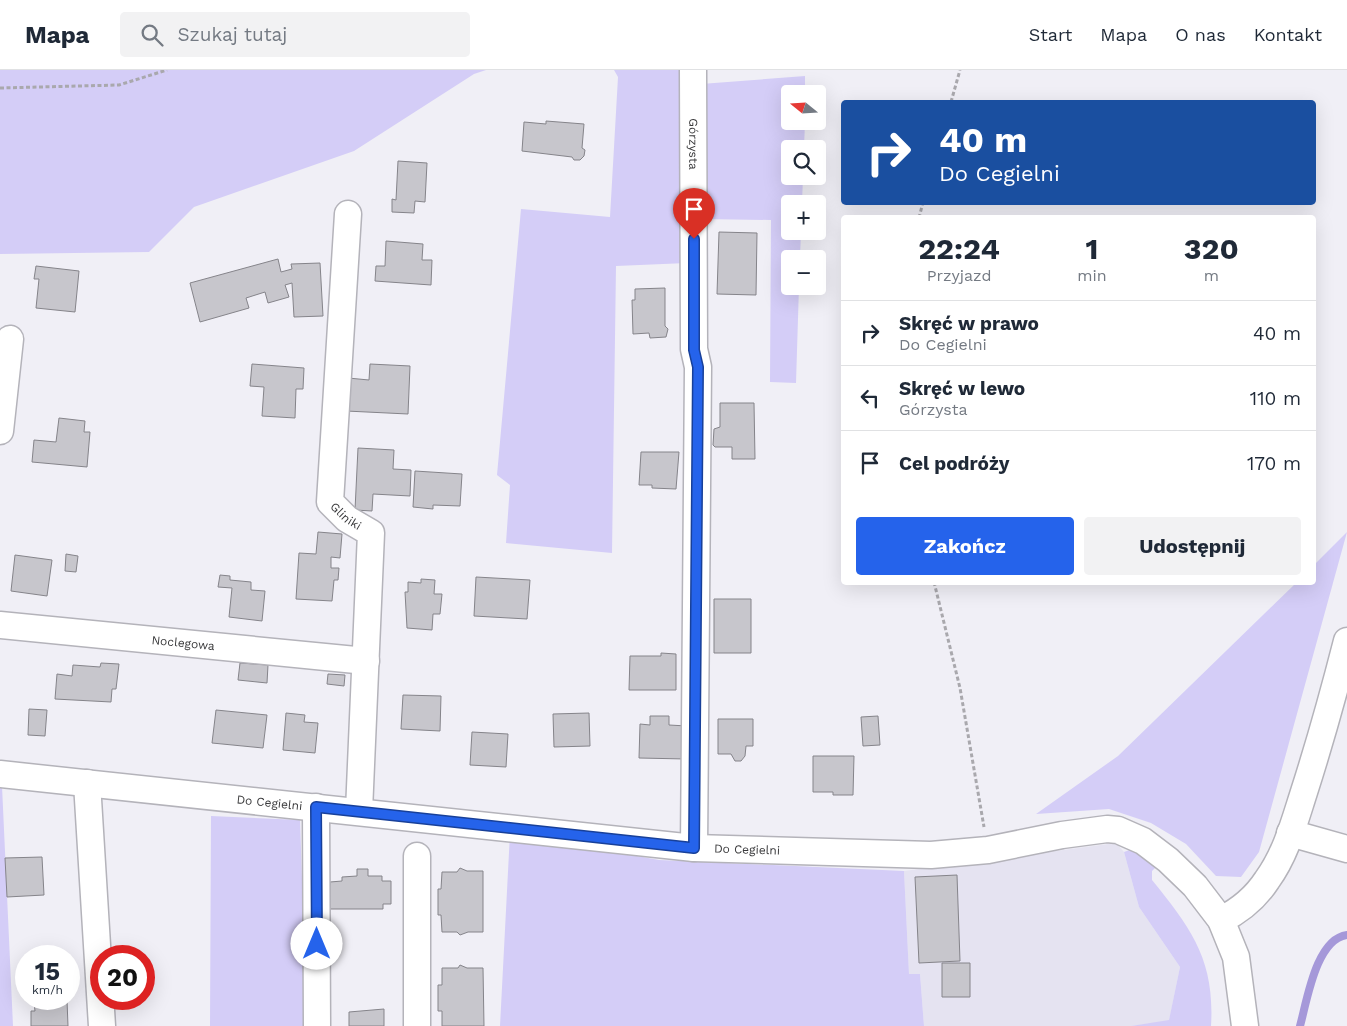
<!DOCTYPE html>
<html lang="pl">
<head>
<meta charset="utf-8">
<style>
	body { margin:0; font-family:"Work Sans",sans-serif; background:#f2f2f3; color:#1f2937; height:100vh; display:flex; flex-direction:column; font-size:19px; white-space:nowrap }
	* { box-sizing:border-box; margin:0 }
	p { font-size:16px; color:#747a83 }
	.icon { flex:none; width:28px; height:28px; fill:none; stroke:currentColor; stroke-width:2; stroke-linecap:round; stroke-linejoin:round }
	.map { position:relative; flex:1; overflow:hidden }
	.side { position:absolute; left:841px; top:145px; width:475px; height:370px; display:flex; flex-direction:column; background:#fff; border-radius:5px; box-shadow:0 5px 20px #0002 }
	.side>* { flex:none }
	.hud { position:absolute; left:841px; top:30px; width:475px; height:105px; border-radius:5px; box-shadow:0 5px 20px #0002; background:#1a4fa0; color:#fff; overflow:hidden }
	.needle { width:32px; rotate:288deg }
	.buttons { position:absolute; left:781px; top:15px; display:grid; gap:10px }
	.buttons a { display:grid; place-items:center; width:45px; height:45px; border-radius:5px; background:#fff; box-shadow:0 5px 20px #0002; font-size:25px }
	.speed { position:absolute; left:15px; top:875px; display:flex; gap:10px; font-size:25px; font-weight:700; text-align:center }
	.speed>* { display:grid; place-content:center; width:65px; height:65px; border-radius:50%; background:#fff; box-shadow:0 5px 20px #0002; line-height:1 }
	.speed small { font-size:12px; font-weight:400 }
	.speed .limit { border:8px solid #d22; background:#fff; color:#111 }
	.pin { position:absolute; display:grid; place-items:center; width:42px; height:42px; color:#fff; margin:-51px -21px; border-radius:50% 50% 50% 0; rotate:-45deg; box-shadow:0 0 5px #0007 }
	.pin .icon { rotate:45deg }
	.me { position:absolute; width:55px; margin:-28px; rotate:0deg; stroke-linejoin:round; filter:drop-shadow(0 0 4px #0008) }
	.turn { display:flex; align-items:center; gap:18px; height:105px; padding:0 15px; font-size:22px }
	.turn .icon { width:65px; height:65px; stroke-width:2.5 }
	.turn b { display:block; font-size:35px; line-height:42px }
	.eta { display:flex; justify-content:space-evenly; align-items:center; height:85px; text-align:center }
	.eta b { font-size:30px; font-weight:700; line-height:35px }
	.action { display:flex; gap:10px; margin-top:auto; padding:10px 15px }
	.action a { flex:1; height:58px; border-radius:5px; background:#2563eb; color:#fff; font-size:20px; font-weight:700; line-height:58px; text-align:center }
	.action a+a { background:#f2f2f3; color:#1f2937 }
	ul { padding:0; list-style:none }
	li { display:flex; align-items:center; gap:15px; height:65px; padding:0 15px; border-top:1px solid #e0e1e3 }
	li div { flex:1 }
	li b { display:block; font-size:19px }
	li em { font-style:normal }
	header { display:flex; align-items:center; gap:30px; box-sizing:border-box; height:70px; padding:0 25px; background:#fff; border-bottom:1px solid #e0e1e3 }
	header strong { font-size:24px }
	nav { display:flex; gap:28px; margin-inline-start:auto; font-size:18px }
	.search { width:350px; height:45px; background:#f2f2f3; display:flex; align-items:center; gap:12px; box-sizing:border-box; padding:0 18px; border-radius:5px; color:#747a83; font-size:19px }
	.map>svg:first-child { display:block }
</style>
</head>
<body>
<header>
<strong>Mapa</strong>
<div class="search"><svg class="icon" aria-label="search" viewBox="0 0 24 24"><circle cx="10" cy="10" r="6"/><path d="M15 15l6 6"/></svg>Szukaj tutaj</div>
<nav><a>Start</a><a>Mapa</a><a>O nas</a><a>Kontakt</a></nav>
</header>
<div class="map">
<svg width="1347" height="956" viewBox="0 0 1347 956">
	<rect width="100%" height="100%" fill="#f0eff6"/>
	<path fill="#e5e3f1" d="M 1116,773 L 1124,782 L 1139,837 L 1180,897 L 1169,951 L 1131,956 L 924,956 L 920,904 L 909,905 L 904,801 Z"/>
	<path fill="#d4cdf7" d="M 0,0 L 486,0 L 474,4 L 354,81 L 194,137 L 149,182 L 0,184 Z
		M 614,0 L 688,0 L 687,193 L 616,196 L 612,483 L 506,473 L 510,415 L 497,405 L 521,139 L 610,147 L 618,7 Z
		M 805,6 L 805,24 L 790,24 L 790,51 L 805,51 L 804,79 L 790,79 L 790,106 L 803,106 L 802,134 L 790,134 L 790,161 L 801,161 L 800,189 L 790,189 L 790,216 L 799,216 L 796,313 L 770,312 L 771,150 L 703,149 L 701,14 Z
		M 1347,462 L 1259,782 L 1241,807 L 1216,806 L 1186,774 L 1151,753 L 1109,739 L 1036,744 L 1118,686 L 1296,513 L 1314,512 L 1314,495 Z
		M 0,715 L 2,716 L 13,956 L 0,956 Z
		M 211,746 L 300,750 L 307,956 L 210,956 Z
		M 510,763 L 659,790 L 904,801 L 909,904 L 920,904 L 924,956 L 500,956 Z
		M 1141,776 L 1158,795 L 1152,801 L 1152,810 C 1192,859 1215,891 1211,956 L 1131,956 L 1169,950 L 1180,897 L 1139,837 L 1124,782 Z"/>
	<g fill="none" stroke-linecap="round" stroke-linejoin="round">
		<path stroke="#a598d9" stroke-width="8" d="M 1300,956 C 1307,931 1316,869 1347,865"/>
	</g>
	<path fill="#c7c6cc" stroke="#85848a" d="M 546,51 L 584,54 L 582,78 L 585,80 L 584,86 L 580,90 L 574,90 L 572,87 L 522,81 L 524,52 L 546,54 Z
		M 398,91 L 427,93 L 425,132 L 415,131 L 414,143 L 392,142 L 392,129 L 396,130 Z
		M 719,162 L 757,163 L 756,225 L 717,224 Z
		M 386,171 L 423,174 L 422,190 L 432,190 L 431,215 L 375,211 L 376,196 L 385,196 Z
		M 278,189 L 281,202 L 292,199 L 291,194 L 320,193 L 323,246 L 294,247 L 292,213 L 285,215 L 289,227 L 268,233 L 265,222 L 246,228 L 249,238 L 200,252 L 190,213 Z
		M 36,196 L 79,201 L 75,242 L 36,238 L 39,209 L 34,209 Z
		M 665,218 L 665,256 L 668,259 L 666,267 L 650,268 L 649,263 L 633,264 L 632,230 L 635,230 L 635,219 Z
		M 252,294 L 304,298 L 303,319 L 296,319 L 295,348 L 262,346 L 264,317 L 250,316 Z
		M 370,294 L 410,296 L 408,344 L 346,341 L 348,308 L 369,310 Z
		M 720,333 L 754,333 L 755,389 L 732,389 L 732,377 L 715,377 L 713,375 L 714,359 L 720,357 Z
		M 59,348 L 85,351 L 84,362 L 90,362 L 87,397 L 32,392 L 34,370 L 56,372 Z
		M 358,378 L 394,380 L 393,399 L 411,400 L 410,426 L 373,424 L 372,441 L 355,440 Z
		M 641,382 L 679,382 L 676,419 L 652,418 L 652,415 L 639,415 Z
		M 415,401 L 462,404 L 460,436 L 433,435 L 433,439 L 413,437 Z
		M 318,462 L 342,464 L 340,488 L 331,487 L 331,498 L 339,498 L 338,510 L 334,510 L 332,531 L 296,529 L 299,483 L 316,484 Z
		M 66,484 L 78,486 L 76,502 L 65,501 Z
		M 15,485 L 52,490 L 47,526 L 11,521 Z
		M 220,505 L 230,506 L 230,510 L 251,512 L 251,520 L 265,521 L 262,551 L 229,547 L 232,518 L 218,517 Z
		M 476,507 L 530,510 L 527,549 L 474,546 Z
		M 421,509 L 435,510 L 434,524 L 442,524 L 440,544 L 433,544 L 432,560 L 407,558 L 405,522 L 408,522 L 408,512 L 421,513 Z
		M 714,529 L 751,529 L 751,583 L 714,583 Z
		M 661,583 L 676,584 L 676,620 L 629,620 L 630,586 L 661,586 Z
		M 101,593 L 119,594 L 116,619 L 112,619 L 111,632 L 55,629 L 57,604 L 72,606 L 73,595 L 100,597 Z
		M 240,593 L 268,595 L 267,613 L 238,610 Z
		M 328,604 L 345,605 L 344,616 L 327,614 Z
		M 403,625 L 441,626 L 440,661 L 401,659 Z
		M 29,639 L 47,640 L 45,666 L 28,665 Z
		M 216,640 L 267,645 L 263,678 L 212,673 Z
		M 286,643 L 305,645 L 304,652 L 318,653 L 315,683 L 283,680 Z
		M 589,643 L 590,676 L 554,677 L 553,644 Z
		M 650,646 L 669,646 L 669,655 L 687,656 L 686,689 L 639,688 L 640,654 L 650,655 Z
		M 878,646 L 880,675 L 863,676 L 861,647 Z
		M 718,649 L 753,649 L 753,676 L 746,676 L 745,686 L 741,691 L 735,691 L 731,684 L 718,684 Z
		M 472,662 L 508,664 L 506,697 L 470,695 Z
		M 813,686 L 854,686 L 853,725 L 833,725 L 833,722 L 813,722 Z
		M 42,787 L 44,825 L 7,827 L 5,788 Z
		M 460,798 L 467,801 L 483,801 L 483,862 L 468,862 L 460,865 L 457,862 L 442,862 L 441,845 L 438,845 L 438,819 L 441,819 L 442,802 L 457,802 Z
		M 357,799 L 368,799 L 368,806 L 382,806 L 382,811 L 391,811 L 391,834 L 383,834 L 383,839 L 330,839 L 330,812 L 342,811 L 342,807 L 357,806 Z
		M 957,805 L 960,891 L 919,893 L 915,807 Z
		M 942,893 L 970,893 L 970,927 L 942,927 Z
		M 460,895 L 467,898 L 483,898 L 484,956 L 442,956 L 442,941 L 438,941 L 438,915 L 442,915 L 442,898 L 458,898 Z
		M 67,930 L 68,956 L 31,956 L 31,941 L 35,941 L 34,932 Z
		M 384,939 L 384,956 L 349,956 L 349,942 Z"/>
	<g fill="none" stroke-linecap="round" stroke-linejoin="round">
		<defs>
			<g id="minor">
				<path id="s1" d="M 693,0 L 694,279 L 698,297 L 694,778"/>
				<path id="s2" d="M 348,144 L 330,432 L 347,449 L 371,463 L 359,741"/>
				<path d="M 0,361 L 10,269"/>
				<path id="s3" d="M 0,555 L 366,591"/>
				<path id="s4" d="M 0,704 L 694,778 L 931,785 L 988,780 L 1062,765 L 1107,759 L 1118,760 L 1143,771 L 1168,790 L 1195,816 L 1221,850 L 1236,887 L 1245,956"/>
				<path d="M 87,713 L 102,956"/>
				<path d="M 316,737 L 317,956"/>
				<path d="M 1290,763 L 1347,779"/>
				<path d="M 1221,850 C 1239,841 1256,827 1267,810 C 1286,784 1294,753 1304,722 C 1320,672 1334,622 1347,571"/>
				<path d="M 417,956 L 417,786"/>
			</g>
		</defs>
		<use href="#minor" stroke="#b4b3ba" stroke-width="29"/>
		<path stroke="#a9a8ad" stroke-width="3" stroke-dasharray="4 2.5" stroke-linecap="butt" d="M 0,18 L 119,15 L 167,0
			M 951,32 L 960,0
			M 919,148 L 923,132
			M 934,512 L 960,618 L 984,757"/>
		<use href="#minor" stroke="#fff" stroke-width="26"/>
	</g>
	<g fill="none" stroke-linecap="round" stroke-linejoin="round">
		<defs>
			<path id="route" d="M 317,874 L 316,737 L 694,778 L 698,297 L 694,280 L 694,169"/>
		</defs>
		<use href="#route" stroke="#184099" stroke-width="12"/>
		<use href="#route" stroke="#2563eb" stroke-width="9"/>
	</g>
	<g text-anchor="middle" stroke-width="4.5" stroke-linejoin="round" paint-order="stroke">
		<g font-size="12" fill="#38383a" stroke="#fff">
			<text dy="4" stroke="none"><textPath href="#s1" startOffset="74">Górzysta</textPath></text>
			<text dy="4" stroke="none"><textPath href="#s2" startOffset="310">Gliniki</textPath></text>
			<text dy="4" stroke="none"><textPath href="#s3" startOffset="184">Noclegowa</textPath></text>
			<text dy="4" stroke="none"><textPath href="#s4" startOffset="271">Do Cegielni</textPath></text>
			<text dy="4" stroke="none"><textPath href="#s4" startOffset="751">Do Cegielni</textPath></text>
		</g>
	</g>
</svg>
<div class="buttons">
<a><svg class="needle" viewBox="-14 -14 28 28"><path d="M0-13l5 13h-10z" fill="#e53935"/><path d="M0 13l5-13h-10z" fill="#747a83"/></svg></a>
<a><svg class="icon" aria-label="search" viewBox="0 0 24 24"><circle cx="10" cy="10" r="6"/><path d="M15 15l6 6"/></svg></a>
<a>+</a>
<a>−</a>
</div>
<div class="speed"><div>15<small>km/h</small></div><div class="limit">20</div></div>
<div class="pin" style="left:694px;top:169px;background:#d93025"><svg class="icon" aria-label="arrive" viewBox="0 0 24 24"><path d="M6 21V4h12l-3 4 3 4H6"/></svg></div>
<svg class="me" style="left:317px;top:874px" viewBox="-20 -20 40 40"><circle r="19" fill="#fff"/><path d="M0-13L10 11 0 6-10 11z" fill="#2563eb"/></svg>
<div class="hud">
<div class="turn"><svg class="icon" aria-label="right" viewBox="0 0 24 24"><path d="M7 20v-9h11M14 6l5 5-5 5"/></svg><div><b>40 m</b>Do Cegielni</div></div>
</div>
<section class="side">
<div class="eta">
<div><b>22:24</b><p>Przyjazd</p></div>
<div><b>1</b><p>min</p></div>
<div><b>320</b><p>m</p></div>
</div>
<ul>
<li><svg class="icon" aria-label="right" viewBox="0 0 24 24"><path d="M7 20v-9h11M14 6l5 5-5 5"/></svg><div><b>Skręć w prawo</b><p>Do Cegielni</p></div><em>40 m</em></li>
<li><svg class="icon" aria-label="left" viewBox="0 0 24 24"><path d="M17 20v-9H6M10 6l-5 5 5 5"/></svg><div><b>Skręć w lewo</b><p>Górzysta</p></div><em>110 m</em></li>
<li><svg class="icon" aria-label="arrive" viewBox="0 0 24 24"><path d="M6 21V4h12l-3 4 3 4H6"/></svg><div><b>Cel podróży</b></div><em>170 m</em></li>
</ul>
<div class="action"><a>Zakończ</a><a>Udostępnij</a></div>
</section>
</div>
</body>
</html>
